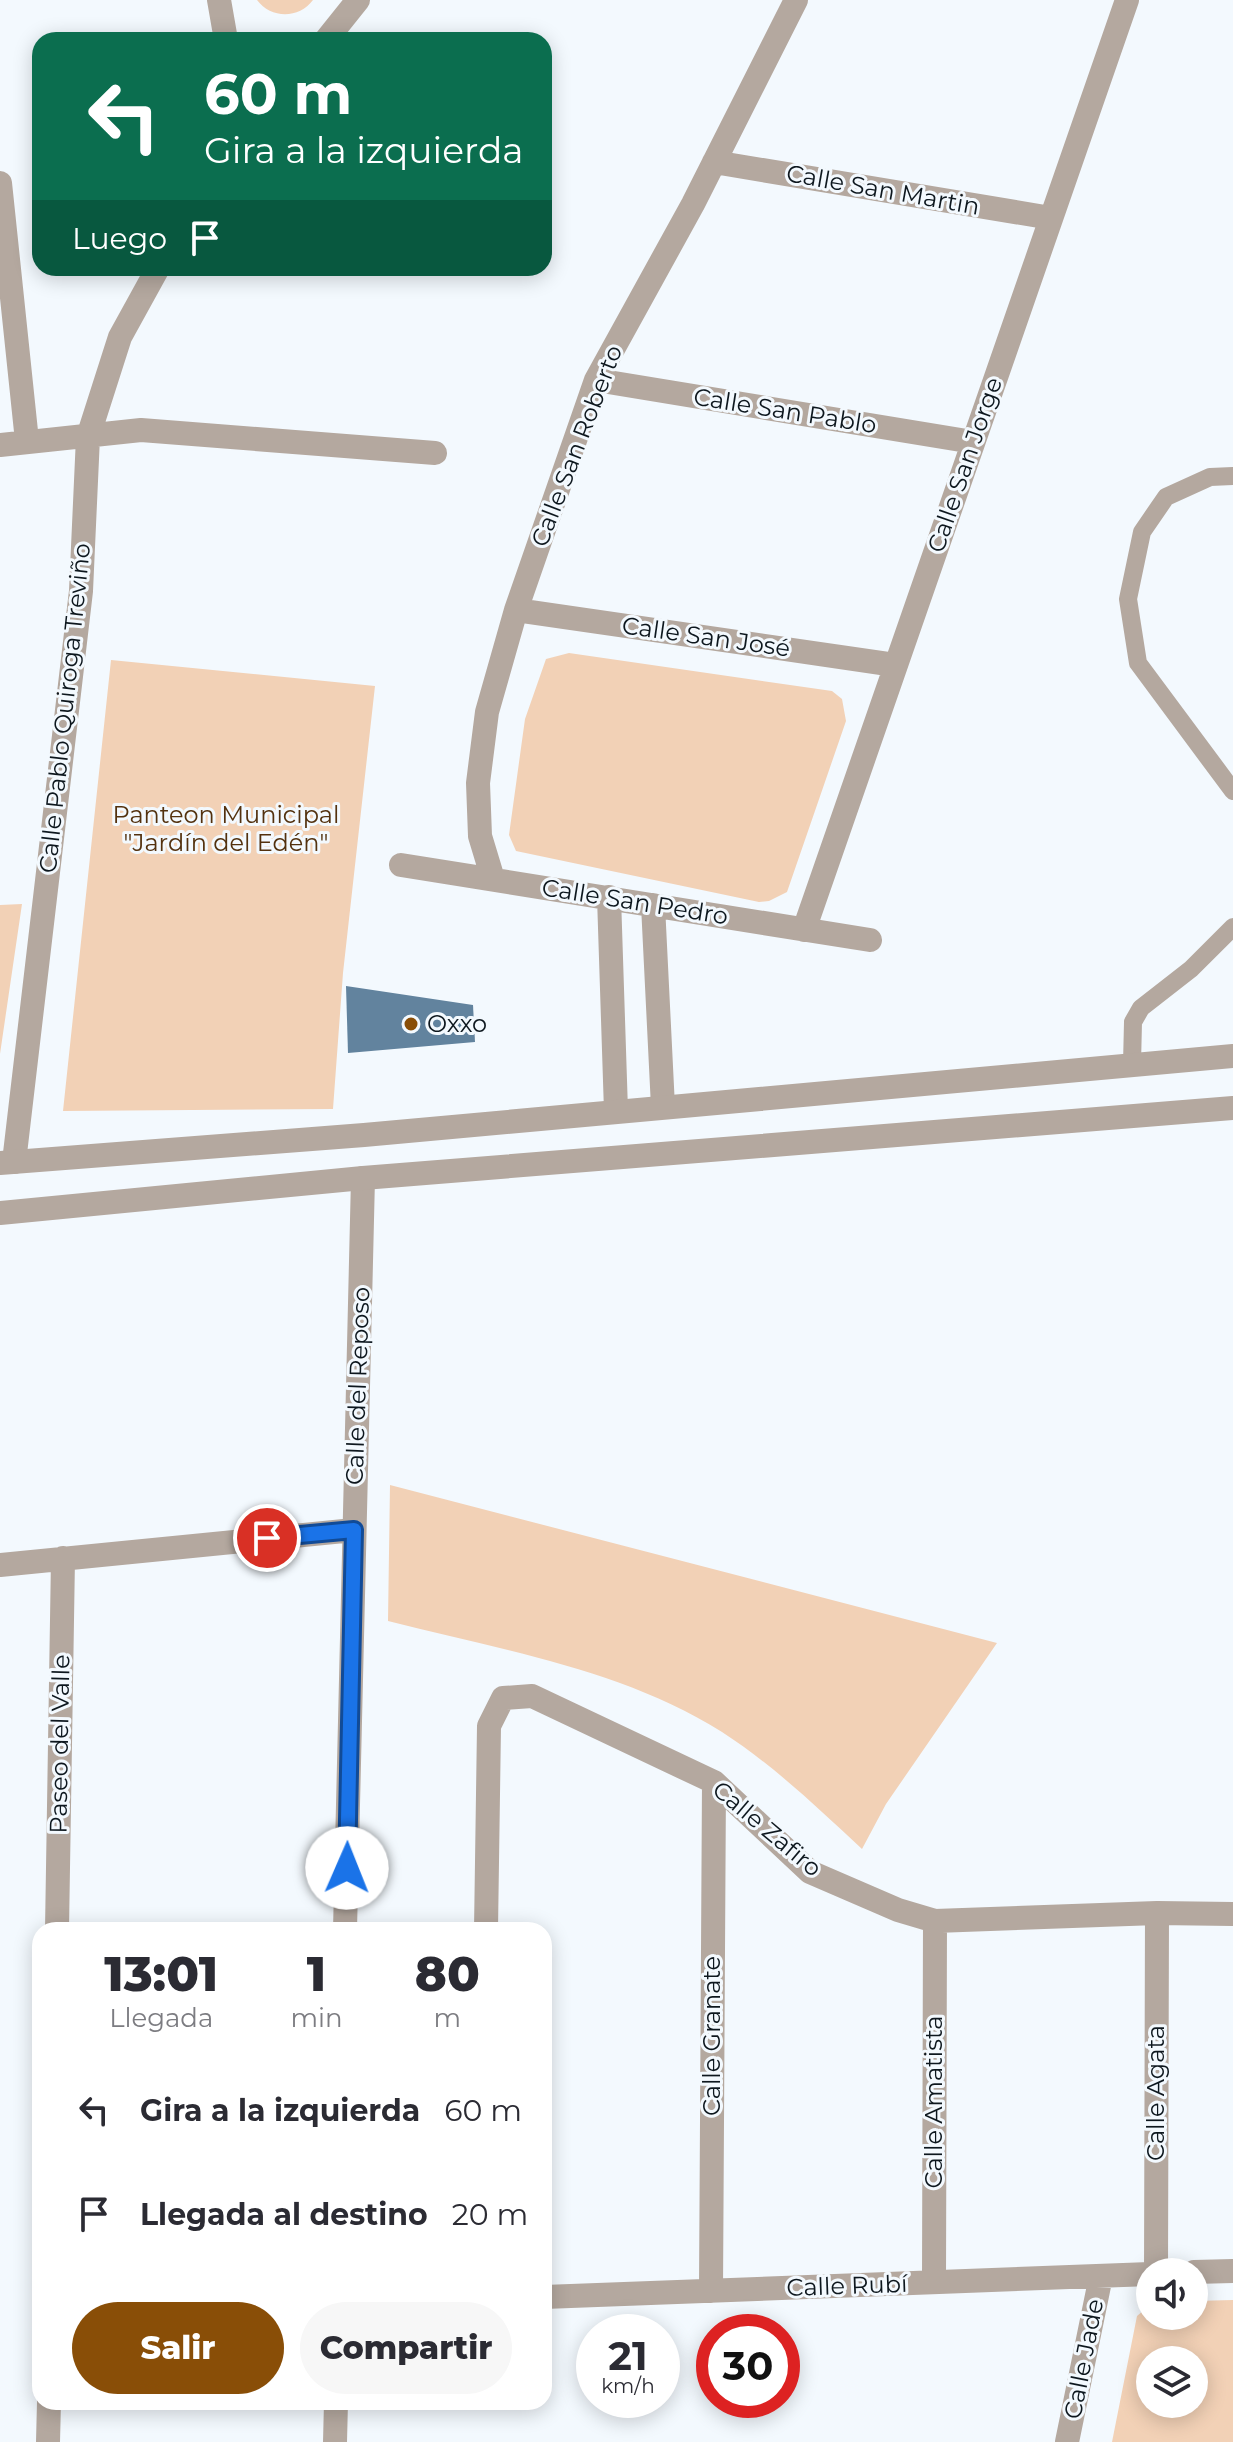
<!DOCTYPE html>
<html lang="es">
<head>
<meta charset="utf-8">
<style>
	body { margin:0; font-family:Montserrat,sans-serif; background:#f7f7f7; color:#2b2b33; height:100vh; display:flex; flex-direction:column; font-size:30px; white-space:nowrap }
	* { box-sizing:border-box; margin:0 }
	p { font-size:26px; color:#7c7c81 }
	.icon { flex:none; width:44px; height:44px; fill:none; stroke:currentColor; stroke-width:2; stroke-linecap:round; stroke-linejoin:round }
	.map { position:relative; flex:1; overflow:hidden }
	.drawer { position:absolute; left:32px; top:1922px; width:520px; height:488px; display:flex; flex-direction:column; background:#fff; border-radius:24px; box-shadow:0 4px 20px #0003 }
	.drawer>* { flex:none }
	.banner { position:absolute; left:32px; top:32px; width:520px; height:244px; border-radius:24px; box-shadow:0 4px 20px #0003; background:#0b6e4f; color:#fff; overflow:hidden }
	.controls { position:absolute; left:1136px; top:2258px; display:grid; gap:16px }
	.controls a { display:grid; place-items:center; width:72px; height:72px; border-radius:50%; background:#fff; box-shadow:0 4px 20px #0003; font-size:40px }
	.speed { position:absolute; left:576px; top:2314px; display:flex; gap:16px; font-size:40px; font-weight:700; text-align:center }
	.speed>* { display:grid; place-content:center; width:104px; height:104px; border-radius:50%; background:#fff; box-shadow:0 4px 20px #0003; line-height:1 }
	.speed small { font-size:20px; font-weight:400 }
	.speed .limit { border:12px solid #d22; background:#fff; color:#111 }
	.pin { position:absolute; display:grid; place-items:center; width:68px; height:68px; color:#fff; margin:-34px; border:4px solid #fff; border-radius:50%; box-shadow:0 2px 8px #0007 }
	.me { position:absolute; width:88px; margin:-44px; rotate:1deg; stroke-linejoin:round; filter:drop-shadow(0 0 6px #0008) }
	.turn { display:flex; align-items:center; gap:28px; height:168px; padding:0 40px; font-size:36px }
	.turn .icon { width:104px; height:104px; stroke-width:2.5 }
	.turn b { display:block; font-size:56px; line-height:68px }
	.then { display:flex; align-items:center; height:76px; padding:0 40px; background:#0003; gap:16px; font-size:30px }
	.eta { display:flex; justify-content:space-evenly; align-items:center; height:136px; text-align:center }
	.eta b { font-size:48px; font-weight:800; line-height:56px }
	.primary-button { display:flex; gap:16px; margin-top:auto; padding:16px 40px }
	.primary-button a { flex:1; height:92px; border-radius:48px; background:#894e07; color:#fff; font-size:32px; font-weight:800; line-height:92px; text-align:center }
	.primary-button a+a { background:#f7f7f7; color:#2b2b33 }
	ul { padding:0; list-style:none }
	li { display:flex; align-items:center; gap:24px; height:104px; padding:0 40px }
	li div { flex:1 }
	li b { display:block; font-size:30px }
	li em { font-style:normal }
	.map>svg:first-child { display:block }
</style>
</head>
<body>
<div class="map">
<svg width="1233" height="2442" viewBox="0 0 1233 2442">
	<rect width="100%" height="100%" fill="#f3f9fe"/>
	<path fill="#f2d1b6" fill-rule="evenodd" d="M 257,0 L 313,0 C 299,19 271,19 257,0 Z
		M 569,653 L 832,691 L 842,699 L 846,721 L 787,892 L 769,901 L 759,902 L 516,851 L 509,835 L 525,719 L 546,659 Z
		M 111,660 L 375,686 L 343,973 L 333,1109 L 63,1111 Z
		M 22,904 L 0,1054 L 0,905 Z
		M 390,1485 L 997,1643 L 886,1804 L 862,1849 C 818,1808 773,1765 722,1732 C 622,1669 501,1650 388,1621 Z
		M 1233,2300 L 1233,2442 L 1112,2442 L 1137,2316 L 1150,2305 L 1150,2316 L 1194,2316 L 1194,2301 ZM 1194,2360 L 1194,2404 L 1150,2404 L 1150,2360 Z"/>
	<path fill="#62839e" d="M 346,986 L 473,1005 L 475,1042 L 348,1053 Z"/>
	<g fill="none" stroke-linecap="round" stroke-linejoin="round">
		<path stroke="#b4a89f" stroke-width="18" d="M 1233,476 L 1210,477 L 1166,497 L 1142,532 L 1128,599 L 1138,663 L 1233,791
			M 1132,1064 L 1133,1022 L 1141,1008 L 1191,969 L 1233,927"/>
		<path stroke="#b4a89f" stroke-width="24" d="M 219,0 L 226,40
			M 326,40 L 358,0
			M 714,162 L 1051,218
			M 0,183 L 27,441
			M 596,380 L 973,442
			M 0,445 L 141,430 L 435,453
			M 516,610 L 895,665
			M 401,865 L 870,940
			M 493,879 L 480,836 L 478,783 L 487,712 L 516,610 L 596,380 L 693,204 L 796,0
			M 609,897 L 616,1111
			M 653,905 L 663,1107
			M 804,930 L 1127,0
			M 14,1162 L 81,591 L 88,437 L 120,337 L 158,268
			M 0,1565 L 354,1530
			M 57,1930 L 63,1558
			M 345,1930 L 363,1178
			M 486,1930 L 489,1726 L 503,1698 L 532,1696 L 714,1782 L 810,1872 L 898,1910 L 935,1921 L 1157,1913 L 1233,1914
			M 1156,2272 L 1157,1913
			M 1194,2272 L 1233,2271
			M 934,2282 L 935,1921
			M 711,2291 L 714,1782
			M 544,2297 L 1150,2274
			M 48,2442 L 49,2402
			M 335,2442 L 336,2402
			M 1067,2442 L 1101,2276"/>
		<path stroke="#b4a89f" stroke-width="24" d="M 0,1163 L 364,1135 L 1233,1056
			M 0,1213 L 363,1178 L 1233,1108"/>
	</g>
	<g fill="none" stroke-linecap="round" stroke-linejoin="round">
		<defs>
			<path id="route" d="M 267,1538 L 354,1530 L 347,1868"/>
		</defs>
		<use href="#route" stroke="#114b97" stroke-width="20"/>
		<use href="#route" stroke="#1a73e8" stroke-width="14"/>
	</g>
	<circle fill="#894e07" stroke="#f3f9fe" stroke-width="3" cx="411" cy="1024" r="8"/>
	<g text-anchor="middle" stroke-width="6" stroke-linejoin="round" paint-order="stroke">
		<g font-size="24" fill="#0d171e" stroke="#f3f9fe">
			<text transform="translate(883 190) rotate(10)" y="8">Calle San Martin</text>
			<text transform="translate(785 411) rotate(9)" y="8">Calle San Pablo</text>
			<text transform="translate(577 446) rotate(-69)" y="8">Calle San Roberto</text>
			<text transform="translate(965 465) rotate(-71)" y="8">Calle San Jorge</text>
			<text transform="translate(706 637) rotate(8)" y="8">Calle San José</text>
			<text transform="translate(65 708) rotate(-84)" y="8">Calle Pablo Quiroga Treviño</text>
			<text transform="translate(635 902) rotate(9)" y="8">Calle San Pedro</text>
			<text transform="translate(358 1386) rotate(-88)" y="8">Calle del Reposo</text>
			<text transform="translate(60 1744) rotate(-89)" y="8">Paseo del Valle</text>
			<text transform="translate(767 1829) rotate(40)" y="8">Calle Zafiro</text>
			<text transform="translate(712 2036) rotate(-90)" y="8">Calle Granate</text>
			<text transform="translate(1156 2093) rotate(-90)" y="8">Calle Agata</text>
			<text transform="translate(934 2102) rotate(-90)" y="8">Calle Amatista</text>
			<text transform="translate(847 2286) rotate(-2)" y="8">Calle Rubí</text>
			<text transform="translate(1084 2359) rotate(-79)" y="8">Calle Jade</text>
		</g>
		<g font-size="24" fill="#53310e" stroke="#f3f9fe">
			<text x="226" y="823">Panteon Municipal<tspan x="226" dy="28">"Jardín del Edén"</tspan></text>
		</g>
		<g font-size="24" fill="#0d171e" stroke="#f3f9fe" text-anchor="start">
			<text x="427" y="1032">Oxxo</text>
		</g>
	</g>
</svg>
<div class="controls">
<a><svg class="icon" aria-label="sound" viewBox="0 0 24 24"><path d="M4 9h4l5-4v14l-5-4H4zM17 9q2 3 0 6"/></svg></a>
<a><svg class="icon" aria-label="layers" viewBox="0 0 24 24"><path d="M12 4l9 5-9 5-9-5zM3 14l9 5 9-5"/></svg></a>
</div>
<div class="speed"><div>21<small>km/h</small></div><div class="limit">30</div></div>
<div class="pin" style="left:267px;top:1538px;background:#d93025"><svg class="icon" aria-label="arrive" viewBox="0 0 24 24"><path d="M6 21V4h12l-3 4 3 4H6"/></svg></div>
<svg class="me" style="left:347px;top:1868px" viewBox="-20 -20 40 40"><circle r="19" fill="#fff"/><path d="M0-13L10 11 0 6-10 11z" fill="#1a73e8"/></svg>
<div class="banner">
<div class="turn"><svg class="icon" aria-label="left" viewBox="0 0 24 24"><path d="M17 20v-9H6M10 6l-5 5 5 5"/></svg><div><b>60 m</b>Gira a la izquierda</div></div>
<div class="then">Luego<svg class="icon" aria-label="arrive" viewBox="0 0 24 24"><path d="M6 21V4h12l-3 4 3 4H6"/></svg></div>
</div>
<section class="drawer">
<div class="eta">
<div><b>13:01</b><p>Llegada</p></div>
<div><b>1</b><p>min</p></div>
<div><b>80</b><p>m</p></div>
</div>
<ul>
<li><svg class="icon" aria-label="left" viewBox="0 0 24 24"><path d="M17 20v-9H6M10 6l-5 5 5 5"/></svg><div><b>Gira a la izquierda</b></div><em>60 m</em></li>
<li><svg class="icon" aria-label="arrive" viewBox="0 0 24 24"><path d="M6 21V4h12l-3 4 3 4H6"/></svg><div><b>Llegada al destino</b></div><em>20 m</em></li>
</ul>
<div class="primary-button"><a>Salir</a><a>Compartir</a></div>
</section>
</div>
</body>
</html>
